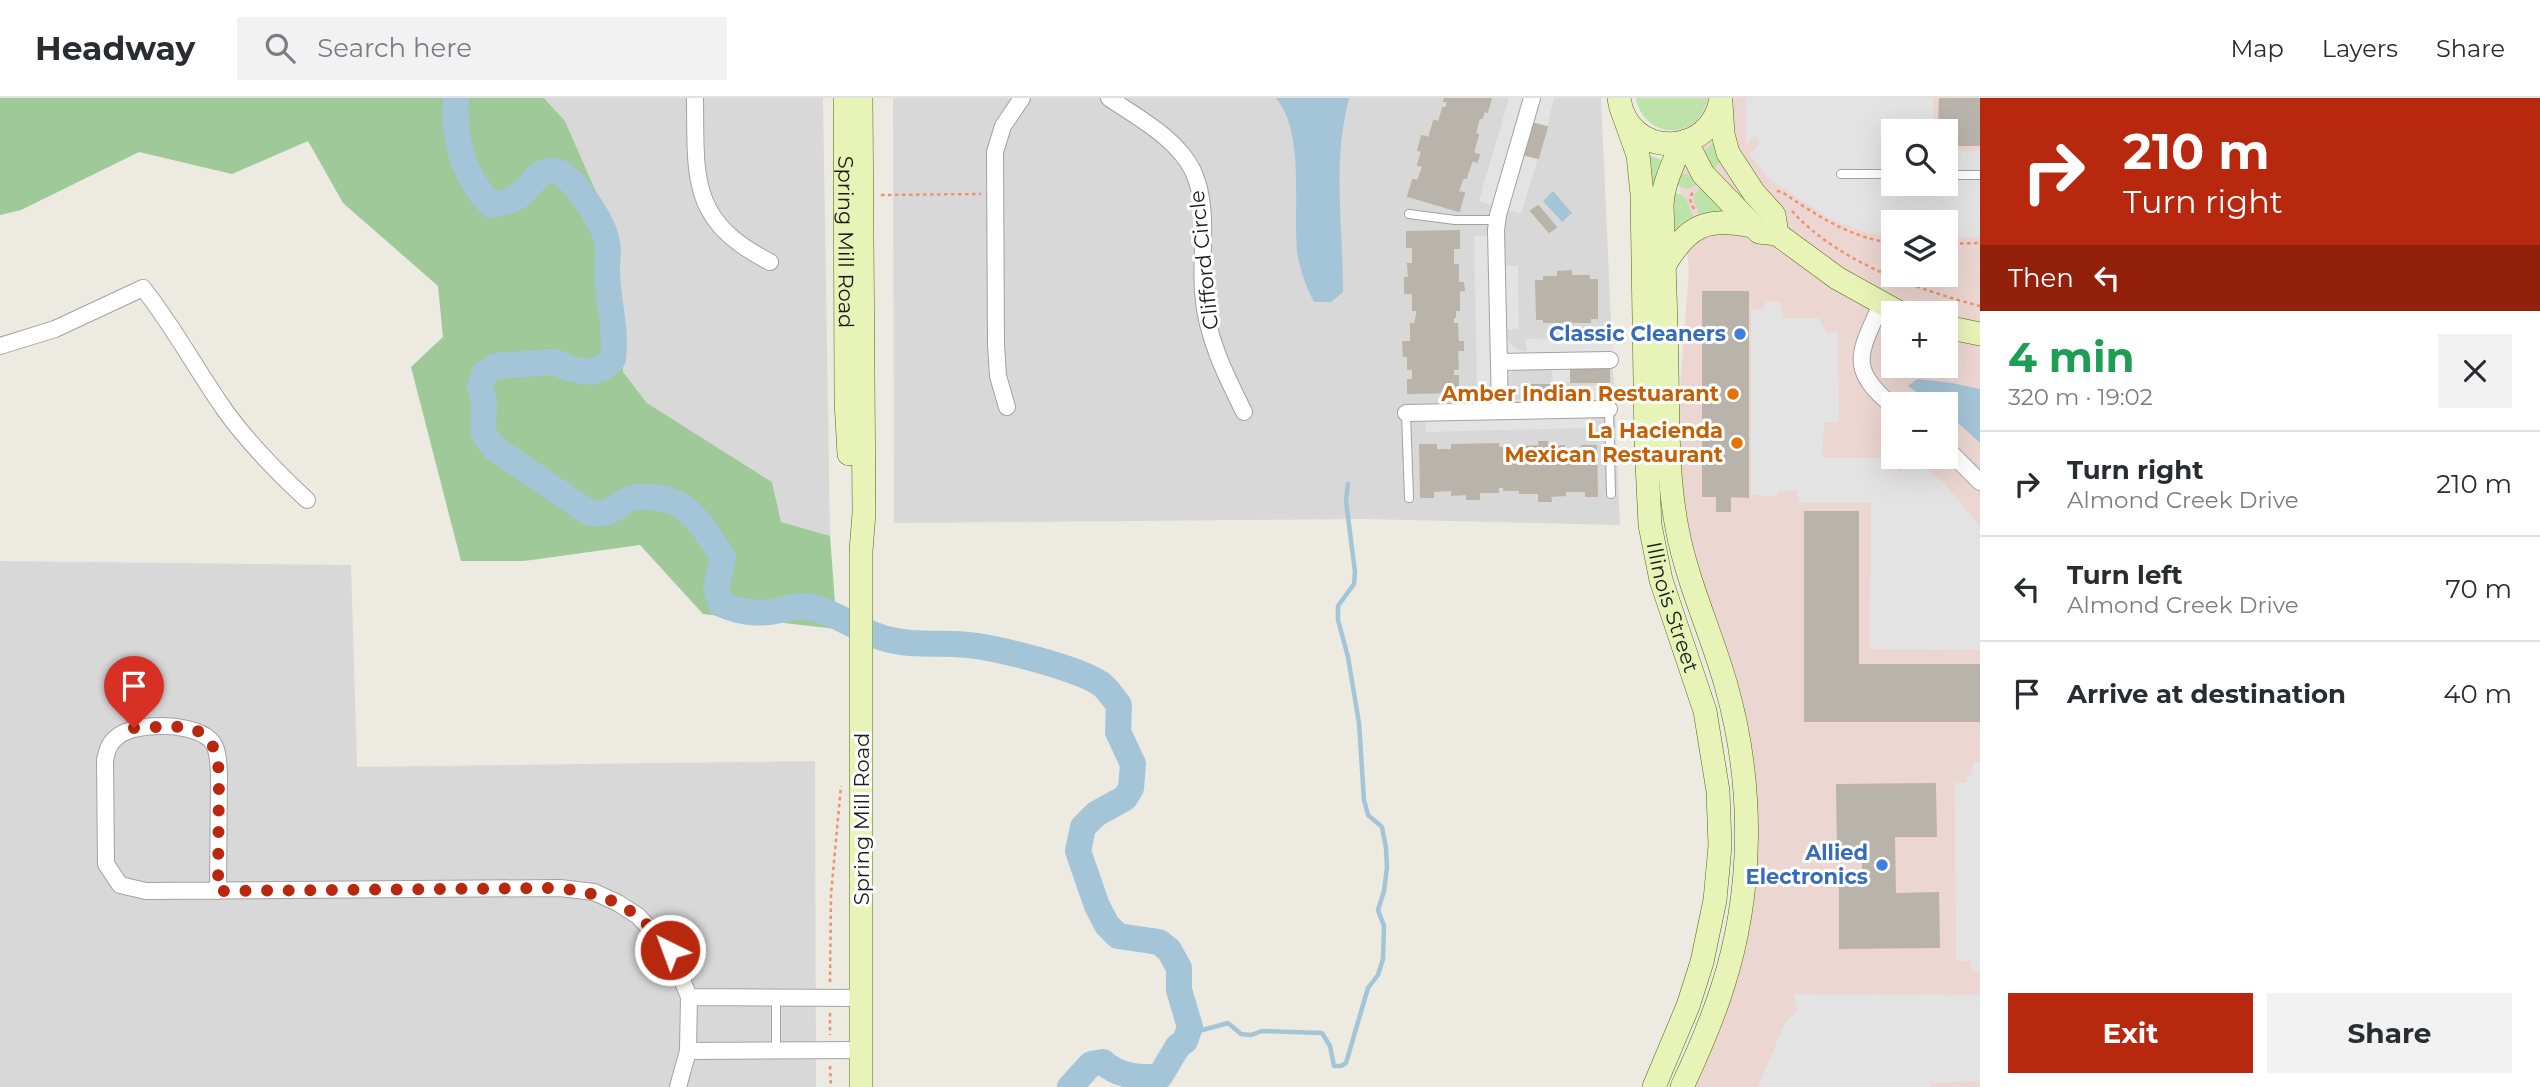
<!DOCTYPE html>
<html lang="en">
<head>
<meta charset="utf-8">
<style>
	body { margin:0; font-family:Montserrat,sans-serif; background:#f2f2f3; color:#2b2b33; height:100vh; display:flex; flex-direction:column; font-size:26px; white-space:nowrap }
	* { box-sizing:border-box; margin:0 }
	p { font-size:23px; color:#7c7c81 }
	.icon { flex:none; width:38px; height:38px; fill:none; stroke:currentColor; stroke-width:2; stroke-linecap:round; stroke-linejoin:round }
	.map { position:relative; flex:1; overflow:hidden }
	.side { display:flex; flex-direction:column; background:#fff; width:560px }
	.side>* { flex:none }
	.banner { background:#b8280e; color:#fff; overflow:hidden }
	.buttons { position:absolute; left:1881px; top:21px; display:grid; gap:14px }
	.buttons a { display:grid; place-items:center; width:77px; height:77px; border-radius:0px; background:#fff; box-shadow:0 7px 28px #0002; font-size:35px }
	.pin { position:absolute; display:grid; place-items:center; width:60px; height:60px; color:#fff; margin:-72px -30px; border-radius:50% 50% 50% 0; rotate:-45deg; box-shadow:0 0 7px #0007 }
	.pin .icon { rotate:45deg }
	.me { position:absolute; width:77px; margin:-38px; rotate:318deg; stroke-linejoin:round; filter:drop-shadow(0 0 5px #0008) }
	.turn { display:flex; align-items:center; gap:24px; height:147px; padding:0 28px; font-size:32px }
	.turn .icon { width:91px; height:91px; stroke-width:2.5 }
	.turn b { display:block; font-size:49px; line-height:60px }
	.then { display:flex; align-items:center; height:66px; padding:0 28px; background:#0003; gap:14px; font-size:26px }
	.round { display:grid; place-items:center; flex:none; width:74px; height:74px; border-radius:0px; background:#f2f2f3 }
	.summary { display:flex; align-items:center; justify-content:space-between; height:119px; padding:0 28px }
	h1 { font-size:42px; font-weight:700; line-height:52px; color:#1e9e55 }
	.action { display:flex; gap:14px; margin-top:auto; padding:14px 28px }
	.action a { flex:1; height:80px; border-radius:0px; background:#b8280e; color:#fff; font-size:28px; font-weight:700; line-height:80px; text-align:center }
	.action a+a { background:#f2f2f3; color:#2b2b33 }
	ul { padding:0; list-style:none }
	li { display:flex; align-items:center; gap:21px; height:105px; padding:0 28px; border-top:2px solid #e1e1e2 }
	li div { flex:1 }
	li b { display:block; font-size:26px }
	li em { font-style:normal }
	header { display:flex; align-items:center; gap:42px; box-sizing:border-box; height:98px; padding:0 35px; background:#fff; border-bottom:2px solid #e1e1e2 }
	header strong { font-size:33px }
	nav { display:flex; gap:38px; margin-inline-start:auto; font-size:24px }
	.search { width:490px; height:63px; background:#f2f2f3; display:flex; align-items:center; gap:18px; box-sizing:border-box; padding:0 24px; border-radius:0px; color:#7c7c81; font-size:26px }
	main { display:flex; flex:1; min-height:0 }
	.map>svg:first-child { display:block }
</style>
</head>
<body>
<header>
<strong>Headway</strong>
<div class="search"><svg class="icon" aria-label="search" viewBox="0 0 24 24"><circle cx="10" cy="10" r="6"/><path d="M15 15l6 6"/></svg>Search here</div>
<nav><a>Map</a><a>Layers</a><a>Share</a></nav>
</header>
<main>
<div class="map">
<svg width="1980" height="989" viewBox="0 0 1980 989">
	<rect width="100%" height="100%" fill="#eceae1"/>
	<path fill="#d9d8d8" d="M 544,0 L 823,0 L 830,438 L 781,424 L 772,384 L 647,305 L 623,274 L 618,144 L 565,23 Z
		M 893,0 L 1601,0 L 1620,427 L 1365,421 L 894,425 Z
		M 0,463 L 351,467 L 357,669 L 815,663 L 816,989 L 0,989 Z"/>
	<path fill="#ecd6d1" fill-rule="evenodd" d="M 1668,0 L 1980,0 L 1980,989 L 1691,989 L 1756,721 L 1751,647 L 1730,564 L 1696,471 L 1686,427 L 1677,330 L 1689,172 L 1671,10 ZM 1894,33 L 1946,33 L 1946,86 L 1894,86 ZM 1894,124 L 1946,124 L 1946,177 L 1894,177 ZM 1894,215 L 1946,215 L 1946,268 L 1894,268 ZM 1894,306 L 1946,306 L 1946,359 L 1894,359 Z"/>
	<path fill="#bde3aa" d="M 1636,0 L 1707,0 C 1700,43 1644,43 1636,0 Z
		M 1714,44 L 1721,64 L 1713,71 L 1701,57 Z
		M 1649,57 L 1665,63 L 1654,85 L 1650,85 Z
		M 1682,76 L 1687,76 L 1699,86 L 1688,91 L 1676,87 Z
		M 1701,88 L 1723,113 L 1699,116 L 1693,100 Z
		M 1673,95 C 1687,95 1689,108 1693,119 L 1675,131 Z"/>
	<path fill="#9fc999" d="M 0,0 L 544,0 L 565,23 L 618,144 L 623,274 L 647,305 L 772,384 L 781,424 L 830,438 L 837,531 L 703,516 L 640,447 L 524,463 L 461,463 L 411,269 L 443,239 L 438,188 L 343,105 L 308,43 L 232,76 L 139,54 L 21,112 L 0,117 Z"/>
	<path fill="#e3e3e3" d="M 1509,0 L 1554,0 L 1547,29 L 1523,56 L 1538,60 L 1521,116 L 1479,103 Z
		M 1746,0 L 1933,0 L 1933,33 L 1894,33 L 1894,86 L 1946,86 L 1946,53 L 1980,53 L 1980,139 L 1946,139 L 1946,124 L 1894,124 L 1893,139 L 1868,135 L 1830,121 L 1770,82 L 1749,56 L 1760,46 L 1756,37 L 1746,46 Z
		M 1502,137 L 1505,168 L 1518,168 L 1519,231 L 1505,232 L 1506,241 L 1517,252 L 1526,254 L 1526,241 L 1612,239 L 1613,251 L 1609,268 L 1571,269 L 1571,284 L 1553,285 L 1552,270 L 1514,271 L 1506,279 L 1489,287 L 1477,287 L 1474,138 Z
		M 1767,203 L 1781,204 L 1783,220 L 1818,220 L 1827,234 L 1838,235 L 1839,324 L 1824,324 L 1822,360 L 1896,360 L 1897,372 L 1900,374 L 1912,359 L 1944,385 L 1980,428 L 1980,552 L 1870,551 L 1871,405 L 1799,405 L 1797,392 L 1779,393 L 1777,398 L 1751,397 L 1751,212 L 1762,211 Z
		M 1616,287 L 1616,301 L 1599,316 L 1591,317 L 1591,330 L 1426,334 L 1425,319 L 1458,301 L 1556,302 L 1558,301 L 1558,288 Z
		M 1973,664 L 1980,664 L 1980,873 L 1972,873 L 1971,863 L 1956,863 L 1955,685 L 1967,685 L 1967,679 L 1972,677 Z
		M 1794,896 L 1980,897 L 1980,983 L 1931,985 L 1930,989 L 1758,989 L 1785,925 L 1797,913 Z"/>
	<path fill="#a4c4d7" d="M 1276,0 L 1349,0 C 1332,66 1343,127 1343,194 L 1331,204 L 1314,204 C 1306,189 1299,170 1297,153 C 1293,110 1305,34 1276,0 Z
		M 1553,93 L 1572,115 L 1562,124 L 1543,103 Z
		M 1917,281 L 1952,285 L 1980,291 L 1980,345 L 1946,314 L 1946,306 L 1933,306 L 1908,288 Z"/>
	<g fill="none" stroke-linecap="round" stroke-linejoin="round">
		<path stroke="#a4c4d7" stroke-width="4.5" d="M 1188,936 L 1228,925 L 1241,936 L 1251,937 L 1262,933 L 1322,935 L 1330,948 L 1334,968 L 1341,968 L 1346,965 L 1368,890 L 1378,877 L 1383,861 L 1384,828 L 1378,812 L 1384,793 L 1387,769 L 1386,750 L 1382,729 L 1368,717 L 1364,702 L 1359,625 L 1348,559 L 1338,522 L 1338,508 L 1354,486 L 1355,474 L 1346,403 L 1348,386"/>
		<path stroke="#a4c4d7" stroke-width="26" d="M 456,0 C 453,41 462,77 491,107 C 502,105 512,104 521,96 C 531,88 539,70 555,73 C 573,76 604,126 607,144 C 609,153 607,162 607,171 C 607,202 617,231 613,261 L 604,269 L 591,274 L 571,271 L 555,264 L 496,268 L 484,276 L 480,289 L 484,303 L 483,335 L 495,351 L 588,414 C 612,421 615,405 633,400 C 638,398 645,399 650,399 C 689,400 703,429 723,459 L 716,491 L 721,506 C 736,513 751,516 768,514 C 781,513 795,506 810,509 C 836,514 858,533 883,540 C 913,549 940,544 968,547 C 998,550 1078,570 1101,586 C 1108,591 1113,600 1119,607 L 1118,634 L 1133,666 L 1131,690 L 1125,700 L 1096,716 L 1083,729 L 1078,753 L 1097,808 L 1107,827 L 1118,838 L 1159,844 L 1169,852 L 1179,870 L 1179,892 L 1190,929 L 1185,943 L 1178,948 L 1160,978 C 1141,981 1118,978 1103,964 L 1091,966 L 1070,989"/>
	</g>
	<path fill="#b8b3ab" stroke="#bcb3a5" stroke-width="2" d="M 1445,0 L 1491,0 L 1487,14 L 1484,13 L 1482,20 L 1479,20 L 1475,36 L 1478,37 L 1473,55 L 1479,57 L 1477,64 L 1472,62 L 1466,80 L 1463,79 L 1458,94 L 1464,95 L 1459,113 L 1408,98 L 1413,82 L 1418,83 L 1423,68 L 1418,67 L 1422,53 L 1418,52 L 1422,38 L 1429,40 L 1434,23 L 1439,24 L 1443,10 L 1446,10 L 1448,4 L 1444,3 Z
		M 1940,0 L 1980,0 L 1980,47 L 1946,47 L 1946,27 L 1939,27 Z
		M 1531,25 L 1547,29 L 1538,60 L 1522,56 Z
		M 1538,108 L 1556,129 L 1549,134 L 1531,113 Z
		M 1459,133 L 1459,150 L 1453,150 L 1453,167 L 1458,167 L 1458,185 L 1463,185 L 1464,192 L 1459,193 L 1459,212 L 1455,212 L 1455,219 L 1453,219 L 1453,226 L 1457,226 L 1458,244 L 1463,244 L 1463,252 L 1457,252 L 1458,271 L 1453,271 L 1453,278 L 1458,278 L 1458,294 L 1408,295 L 1408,282 L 1413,282 L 1413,271 L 1408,271 L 1408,258 L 1404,258 L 1403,244 L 1411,244 L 1411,226 L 1415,226 L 1418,212 L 1413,212 L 1413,195 L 1405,195 L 1405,180 L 1409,180 L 1408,166 L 1413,166 L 1413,149 L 1407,149 L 1407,134 Z
		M 1571,173 L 1571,178 L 1589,178 L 1589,182 L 1597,182 L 1597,220 L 1590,220 L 1590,224 L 1571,224 L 1571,230 L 1563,230 L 1563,224 L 1544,224 L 1544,221 L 1537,221 L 1536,183 L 1544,183 L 1544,179 L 1558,179 L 1558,174 Z
		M 1703,194 L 1748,194 L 1748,399 L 1730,398 L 1730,413 L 1717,413 L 1717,398 L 1703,398 Z
		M 1609,268 L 1609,284 L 1571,284 L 1571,269 Z
		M 1532,287 L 1556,287 L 1556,302 L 1532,303 Z
		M 1539,344 L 1547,344 L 1547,349 L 1564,348 L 1564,353 L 1582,353 L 1582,348 L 1596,348 L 1597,398 L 1586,398 L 1586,393 L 1565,393 L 1565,397 L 1550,398 L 1551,403 L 1539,403 L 1539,395 L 1520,395 L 1520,392 L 1504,392 L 1504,389 L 1498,389 L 1498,394 L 1479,394 L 1479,401 L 1467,401 L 1467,396 L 1452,397 L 1452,392 L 1433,393 L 1433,399 L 1421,399 L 1420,347 L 1436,347 L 1436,352 L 1452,352 L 1452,347 L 1498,346 L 1499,350 L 1506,350 L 1506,353 L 1519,353 L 1519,349 L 1540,348 Z
		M 1805,414 L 1858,414 L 1858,567 L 1980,567 L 1980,623 L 1805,623 Z
		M 1935,686 L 1936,738 L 1894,738 L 1895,796 L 1938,795 L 1939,849 L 1840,850 L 1840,781 L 1863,781 L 1863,751 L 1838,751 L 1837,687 Z"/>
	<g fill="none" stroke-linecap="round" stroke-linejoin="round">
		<defs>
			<path id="lane" d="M 1841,76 L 1894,76
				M 1946,77 L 1980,77
				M 1409,116 L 1455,122 L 1498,122
				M 1609,311 L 1611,396
				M 1406,315 L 1409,400
				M 776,899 L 776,952"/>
			<path id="street" d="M 695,0 C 696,80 689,123 770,164
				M 1109,0 C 1138,20 1177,40 1193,73 C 1210,110 1200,155 1203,194 C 1206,238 1225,276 1244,314
				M 1881,206 C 1860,255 1846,270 1894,309
				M 0,248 L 55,231 L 143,190 C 173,228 196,271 224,311 C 248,345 277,374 307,402
				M 1499,264 L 1610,262
				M 1007,309 L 998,278 L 996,247 L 995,54 L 1003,28 L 1022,0
				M 1500,313 L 1496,132 L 1498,117 L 1532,0
				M 1406,315 L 1609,311
				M 1946,350 L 1980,384
				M 218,793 L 219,676 C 218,666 219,654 213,645 C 199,624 135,623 117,639 C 109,645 107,653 105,662 L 106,766 L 120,787 L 146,793 L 560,790 L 594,794 L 618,805 L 638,818 L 670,852 L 689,899 L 688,953 L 678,989
				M 689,899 L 862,900
				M 688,953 L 862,952"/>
			<g id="secondary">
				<path id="s1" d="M 845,0 L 846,303 L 849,356"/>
				<path d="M 1619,0 C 1627,61 1712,61 1721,0"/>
				<path d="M 1721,5 L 1723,36 L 1728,55 L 1754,95 L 1774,117 L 1777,136"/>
				<path id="s2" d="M 1624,18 L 1638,57 L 1642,96 L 1646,344 L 1650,427 L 1661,482 L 1705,613 L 1718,693 L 1720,748 L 1715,802 L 1702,864 L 1688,908 L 1654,989"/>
				<path d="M 1686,43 L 1703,76 L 1759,134 L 1777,136 L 1837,180 L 1900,215"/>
				<path d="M 1681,45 C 1674,66 1663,84 1662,107 C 1664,162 1666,216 1667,271 C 1668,324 1667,378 1677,430 C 1687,484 1711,534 1726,587 C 1754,685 1754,793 1722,891 C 1711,925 1697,957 1682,989"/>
				<path d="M 1664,168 C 1688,127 1706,119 1752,128"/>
				<path d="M 1946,229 L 1980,236"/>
				<path d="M 861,989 L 861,453 L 864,415 L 861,0"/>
			</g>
		</defs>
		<use href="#lane" stroke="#a2a2a2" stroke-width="10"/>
		<use href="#street" stroke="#a2a2a2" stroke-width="18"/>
		<use href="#secondary" stroke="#50680c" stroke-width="24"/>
		<path stroke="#ef906f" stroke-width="2.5" stroke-dasharray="3.5 3.5" stroke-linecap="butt" d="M 1777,93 L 1782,94 C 1816,117 1852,141 1894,145
			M 881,97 L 981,96
			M 1694,111 C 1690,103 1688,99 1695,92
			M 1792,113 C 1838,164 1916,191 1980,208
			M 1946,146 L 1980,145
			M 830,884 L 831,796 L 841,688
			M 830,915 L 830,937
			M 830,968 L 831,989"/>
		<use href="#lane" stroke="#fff" stroke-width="8"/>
		<use href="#street" stroke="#fff" stroke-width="16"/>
		<use href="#secondary" stroke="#e8f4b7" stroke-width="23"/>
	</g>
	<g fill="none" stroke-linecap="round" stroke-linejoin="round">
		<path stroke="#b8280e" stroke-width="12" stroke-dasharray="0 21.6" d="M 134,630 C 179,629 216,618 219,677 L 218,793 L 559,790 C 613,797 636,810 670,852"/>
	</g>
	<g fill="#3f7fe0" stroke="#fff" stroke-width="2.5">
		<circle cx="1740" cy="236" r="7"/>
		<circle cx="1882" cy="767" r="7"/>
	</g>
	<g fill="#e8710a" stroke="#fff" stroke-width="2.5">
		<circle cx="1733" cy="296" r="7"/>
		<circle cx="1737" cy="345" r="7"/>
	</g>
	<g text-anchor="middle" stroke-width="6" stroke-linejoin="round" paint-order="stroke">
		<g font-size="21" fill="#1b1b1b" stroke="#fff">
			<text dy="7" stroke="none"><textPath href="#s1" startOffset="144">Spring Mill Road</textPath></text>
			<text transform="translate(1204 162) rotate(-96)" y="7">Clifford Circle</text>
			<text dy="7" stroke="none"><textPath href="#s2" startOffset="497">Illinois Street</textPath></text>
			<text transform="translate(862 721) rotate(-90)" y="7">Spring Mill Road</text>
		</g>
		<g font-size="21" font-weight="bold" fill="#366cbe" stroke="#fff" text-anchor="end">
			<text x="1726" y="243">Classic Cleaners</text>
			<text x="1868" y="762">Allied<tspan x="1868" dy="24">Electronics</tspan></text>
		</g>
		<g font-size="21" font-weight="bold" fill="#c56008" stroke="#fff" text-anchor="end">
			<text x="1719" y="303">Amber Indian Restuarant</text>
			<text x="1723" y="340">La Hacienda<tspan x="1723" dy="24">Mexican Restaurant</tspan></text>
		</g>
	</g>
</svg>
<div class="buttons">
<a><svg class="icon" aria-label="search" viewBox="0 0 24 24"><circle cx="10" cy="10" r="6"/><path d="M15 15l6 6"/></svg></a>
<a><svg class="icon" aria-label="layers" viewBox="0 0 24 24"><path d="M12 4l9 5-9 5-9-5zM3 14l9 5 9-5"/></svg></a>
<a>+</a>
<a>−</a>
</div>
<div class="pin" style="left:134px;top:630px;background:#d93025"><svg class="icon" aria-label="arrive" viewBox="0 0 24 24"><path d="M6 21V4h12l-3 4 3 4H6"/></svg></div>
<svg class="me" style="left:670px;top:852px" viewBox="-20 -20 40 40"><circle r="17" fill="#b8280e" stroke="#fff" stroke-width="3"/><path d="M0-11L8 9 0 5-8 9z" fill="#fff"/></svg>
</div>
<section class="side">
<div class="banner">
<div class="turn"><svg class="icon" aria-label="right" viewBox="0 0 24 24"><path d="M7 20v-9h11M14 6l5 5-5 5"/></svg><div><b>210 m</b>Turn right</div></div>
<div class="then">Then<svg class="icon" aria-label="left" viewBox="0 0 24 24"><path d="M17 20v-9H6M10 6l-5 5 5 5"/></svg></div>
</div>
<div class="summary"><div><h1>4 min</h1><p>320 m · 19:02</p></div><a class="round"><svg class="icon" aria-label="close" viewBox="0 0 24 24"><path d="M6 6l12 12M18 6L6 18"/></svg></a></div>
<ul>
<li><svg class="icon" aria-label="right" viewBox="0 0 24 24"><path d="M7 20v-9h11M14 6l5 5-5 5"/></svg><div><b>Turn right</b><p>Almond Creek Drive</p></div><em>210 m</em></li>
<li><svg class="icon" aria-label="left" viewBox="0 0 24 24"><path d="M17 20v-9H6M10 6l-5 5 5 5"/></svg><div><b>Turn left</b><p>Almond Creek Drive</p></div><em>70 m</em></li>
<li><svg class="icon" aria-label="arrive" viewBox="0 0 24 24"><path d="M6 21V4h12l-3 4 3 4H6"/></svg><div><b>Arrive at destination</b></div><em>40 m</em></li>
</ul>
<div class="action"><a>Exit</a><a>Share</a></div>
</section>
</main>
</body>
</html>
